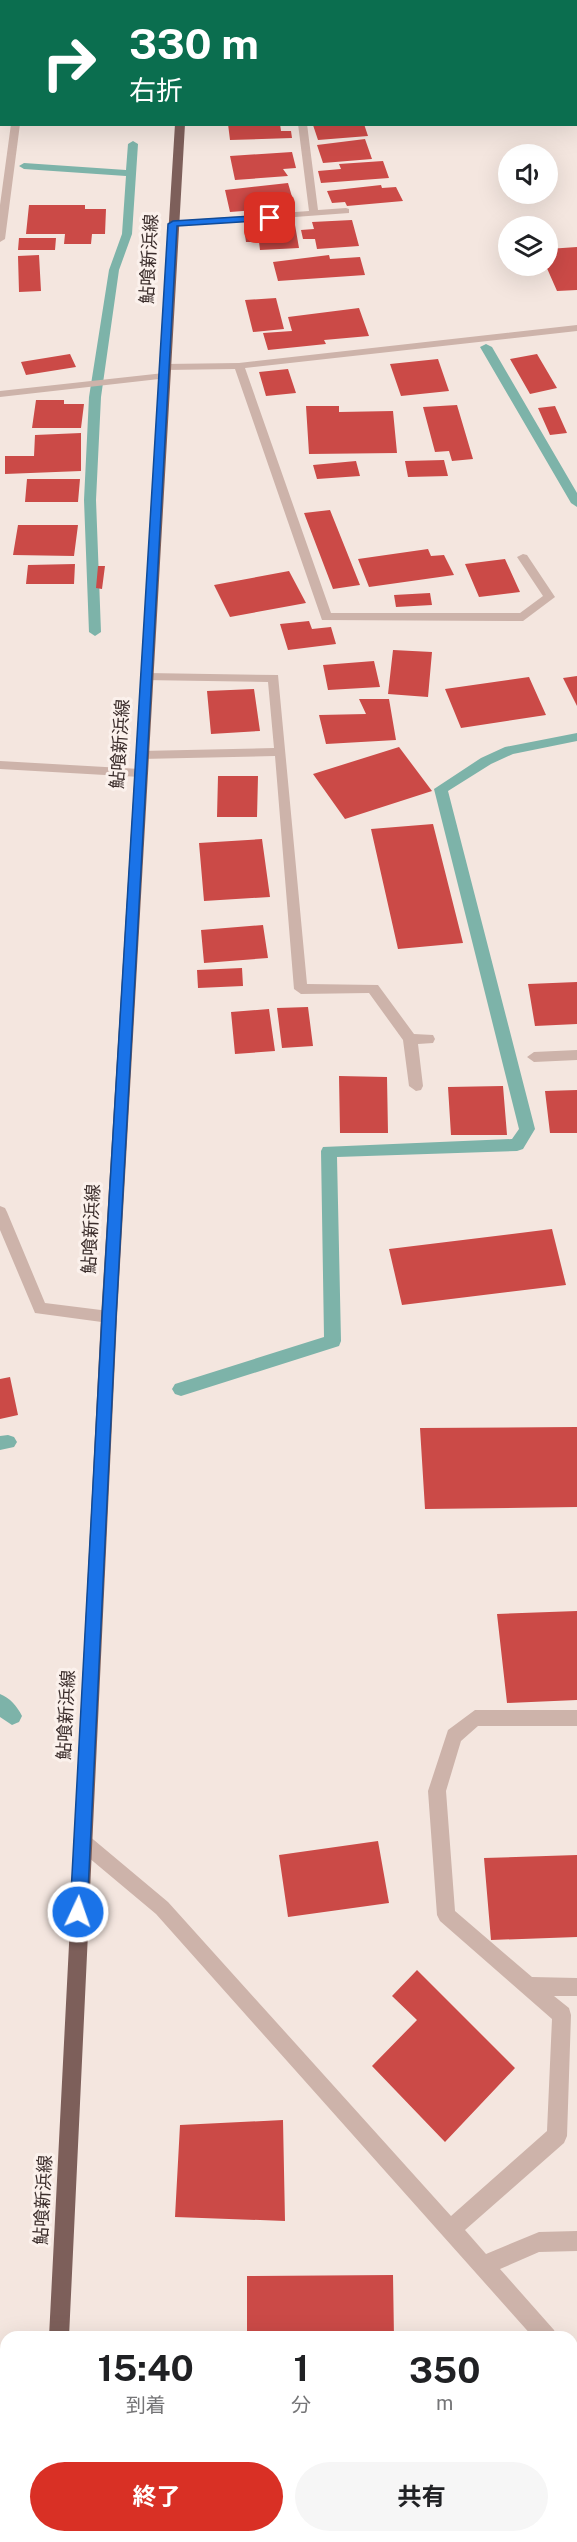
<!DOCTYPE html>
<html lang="ja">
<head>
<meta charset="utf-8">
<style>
	body { margin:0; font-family:"Public Sans","Noto Sans JP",sans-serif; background:#f6f6f6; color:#202124; height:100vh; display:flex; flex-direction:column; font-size:22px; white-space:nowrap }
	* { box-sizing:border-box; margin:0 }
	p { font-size:20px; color:#757577 }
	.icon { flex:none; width:33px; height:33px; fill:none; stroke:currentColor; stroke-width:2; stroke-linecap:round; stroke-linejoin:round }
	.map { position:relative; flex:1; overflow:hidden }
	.side { position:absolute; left:0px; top:2331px; width:578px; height:212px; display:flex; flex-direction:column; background:#fff; border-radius:18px 18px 0 0; box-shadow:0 6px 24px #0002 }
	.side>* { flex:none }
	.guide { position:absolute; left:0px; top:0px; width:578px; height:126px; box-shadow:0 6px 24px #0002; background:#0b6e4f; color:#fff; overflow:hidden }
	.fabs { position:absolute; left:498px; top:144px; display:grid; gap:12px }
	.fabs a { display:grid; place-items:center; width:60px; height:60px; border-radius:50%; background:#fff; box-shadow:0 6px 24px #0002; font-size:30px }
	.pin { position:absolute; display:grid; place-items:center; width:51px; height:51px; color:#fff; margin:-26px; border-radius:12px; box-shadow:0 3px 9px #0006 }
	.me { position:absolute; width:66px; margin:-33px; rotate:3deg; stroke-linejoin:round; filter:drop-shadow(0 0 4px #0008) }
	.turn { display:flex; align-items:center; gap:21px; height:126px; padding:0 30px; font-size:27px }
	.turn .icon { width:78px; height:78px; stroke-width:2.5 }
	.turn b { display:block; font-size:42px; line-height:51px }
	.eta { display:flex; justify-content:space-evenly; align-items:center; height:102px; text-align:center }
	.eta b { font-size:36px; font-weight:700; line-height:42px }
	.action { display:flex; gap:12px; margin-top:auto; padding:12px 30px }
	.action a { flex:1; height:69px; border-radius:36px; background:#d93025; color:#fff; font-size:24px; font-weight:700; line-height:69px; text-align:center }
	.action a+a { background:#f6f6f6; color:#202124 }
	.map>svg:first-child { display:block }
</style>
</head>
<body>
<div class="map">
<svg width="577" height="2542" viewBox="0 0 577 2542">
	<rect width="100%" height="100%" fill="#f4e6df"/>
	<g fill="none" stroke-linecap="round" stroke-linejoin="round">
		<path fill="#7db3a9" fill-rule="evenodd" d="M 133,141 L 138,144 L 132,234 L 119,270 L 101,397 L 96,500 L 101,632 L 95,636 L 89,632 L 84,500 L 89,397 L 109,270 L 122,234 L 126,176 L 24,169 L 19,166 L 24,163 L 126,170 L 128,144 Z
			M 486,344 L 492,347 L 577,493 L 577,507 L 571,503 L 480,347 Z
			M 577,733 L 577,741 L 513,754 L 491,764 L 448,791 L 535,1129 L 523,1149 L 517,1151 L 337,1157 L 341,1341 L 339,1346 L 181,1396 L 175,1394 L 172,1389 L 175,1384 L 324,1337 L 321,1151 L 323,1147 L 512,1139 L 519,1129 L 434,789 L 481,758 L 505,747 Z
			M 8,1435 L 14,1437 L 17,1442 L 14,1447 L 0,1450 L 0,1436 Z
			M 0,1694 C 10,1698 17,1706 22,1716 L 19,1722 L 12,1725 L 0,1717 Z"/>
	</g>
	<path fill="#cb4a47" d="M 228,124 L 280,124 L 281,131 L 291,131 L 292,138 L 230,140 Z
		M 316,124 L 364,124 L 368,136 L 318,140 L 313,125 Z
		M 365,139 L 372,159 L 323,163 L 317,145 Z
		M 292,152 L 296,168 L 283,169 L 288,176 L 235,180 L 230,156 Z
		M 383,161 L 389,178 L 321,183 L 318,171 L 341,169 L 339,164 Z
		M 288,183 L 295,207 L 230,212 L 225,190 Z
		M 381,185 L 382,188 L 396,187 L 403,201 L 347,206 L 345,202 L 332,203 L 327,191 Z
		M 29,205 L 85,205 L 85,209 L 106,209 L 105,234 L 92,234 L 91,244 L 64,244 L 65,234 L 26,234 Z
		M 352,220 L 359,246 L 317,249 L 315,239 L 303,239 L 301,230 L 314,229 L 312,222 Z
		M 295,225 L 299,248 L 260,250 L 259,242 L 246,242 L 244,228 Z
		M 19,238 L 56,238 L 55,250 L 18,250 Z
		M 577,247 L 577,290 L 557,291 L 546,266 L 548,266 L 548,249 Z
		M 39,255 L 41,291 L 19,292 L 18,256 Z
		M 329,255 L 330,259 L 360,257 L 365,275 L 278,281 L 273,262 Z
		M 276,298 L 284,329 L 253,332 L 245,300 Z
		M 359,308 L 369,336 L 324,340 L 326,344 L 268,350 L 263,333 L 292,331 L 288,317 Z
		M 70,354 L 76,367 L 26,375 L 21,362 Z
		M 537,354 L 557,388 L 530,394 L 510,359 Z
		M 438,359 L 449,391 L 401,396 L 390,364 Z
		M 288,369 L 296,393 L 266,396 L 259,372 Z
		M 36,400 L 64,400 L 64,404 L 84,404 L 81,428 L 32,428 Z
		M 457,405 L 473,459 L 452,461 L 449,451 L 435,452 L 423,407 Z
		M 306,406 L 339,406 L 339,412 L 393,411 L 397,453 L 309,454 Z
		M 555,406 L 567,433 L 550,435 L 538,408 Z
		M 81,433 L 81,471 L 5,474 L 5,456 L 34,456 L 35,435 Z
		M 444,460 L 448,476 L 408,477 L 405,461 Z
		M 356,461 L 360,476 L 317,479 L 313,465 Z
		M 27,479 L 80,479 L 78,502 L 25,502 Z
		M 330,510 L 360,585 L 333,589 L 304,513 Z
		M 18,525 L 78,525 L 74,556 L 13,555 Z
		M 428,549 L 431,556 L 444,555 L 454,575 L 369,587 L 358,559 Z
		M 505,559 L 520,592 L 479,597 L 465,564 Z
		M 75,564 L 74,584 L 26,584 L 28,565 Z
		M 98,566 L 105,566 L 102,589 L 96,588 Z
		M 289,571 L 306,603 L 230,617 L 214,585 Z
		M 430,593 L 432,605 L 396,607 L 394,595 Z
		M 309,621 L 312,629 L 331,627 L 336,644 L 288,650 L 280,624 Z
		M 393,650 L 432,652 L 428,697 L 388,694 Z
		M 374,661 L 380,687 L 328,690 L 323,665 Z
		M 577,676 L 577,706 L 563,678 Z
		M 529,677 L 546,715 L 461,728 L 445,689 Z
		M 254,689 L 260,731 L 211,734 L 207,691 Z
		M 359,699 L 389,699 L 396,740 L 326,744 L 319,715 L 366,714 Z
		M 399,747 L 432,791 L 345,819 L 313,774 Z
		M 218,776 L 258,776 L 257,817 L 217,817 Z
		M 433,824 L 463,943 L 398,949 L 371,829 Z
		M 262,839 L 270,897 L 204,901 L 199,843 Z
		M 263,925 L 268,958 L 204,963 L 201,930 Z
		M 242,968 L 243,986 L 198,988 L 197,970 Z
		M 577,982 L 577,1024 L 535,1026 L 528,984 Z
		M 308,1007 L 313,1046 L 282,1048 L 277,1008 Z
		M 269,1009 L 275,1051 L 235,1054 L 231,1012 Z
		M 339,1076 L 387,1077 L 388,1133 L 340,1133 Z
		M 503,1086 L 507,1135 L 451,1135 L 448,1087 Z
		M 577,1090 L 577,1133 L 550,1133 L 545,1091 Z
		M 552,1229 L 566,1285 L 402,1305 L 389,1249 Z
		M 10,1377 L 18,1415 L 0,1419 L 0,1379 Z
		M 577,1427 L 577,1507 L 425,1509 L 420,1428 Z
		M 577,1611 L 577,1700 L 507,1703 L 497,1614 Z
		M 378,1841 L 389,1903 L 288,1917 L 279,1855 Z
		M 577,1855 L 577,1937 L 491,1940 L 484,1858 Z
		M 417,1970 L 515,2068 L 445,2142 L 372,2066 L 417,2020 L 392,1996 Z
		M 283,2120 L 285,2221 L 175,2217 L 180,2125 Z
		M 393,2275 L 394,2337 L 247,2337 L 247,2276 Z
		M 572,2418 L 577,2463 L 577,2485 L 572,2485 Z
		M 219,2536 L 373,2536 L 373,2542 L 219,2542 Z"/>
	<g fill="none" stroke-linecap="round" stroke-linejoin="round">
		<path fill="#cdb3aa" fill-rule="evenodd" d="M 25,0 L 33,0 L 33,2 L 25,2 Z
			M 73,0 L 89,0 L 91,2 L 74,2 Z
			M 206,0 L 214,0 L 215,2 L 207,2 Z
			M 263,0 L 274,0 L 275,2 L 264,2 Z
			M 549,0 L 564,0 L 547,2 Z
			M 576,17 L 577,18 L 577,24 L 576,23 Z
			M 11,124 L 20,124 L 5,239 L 0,242 L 0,205 Z
			M 298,124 L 307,124 L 318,210 L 346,208 L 349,209 L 349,213 L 170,226 L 170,222 L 173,221 L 309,211 Z
			M 577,325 L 577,331 L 245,368 L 331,613 L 520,613 L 543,596 L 517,557 L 523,554 L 527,555 L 555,597 L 523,621 L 322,620 L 235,369 L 165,370 L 160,367 L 165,364 L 239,363 Z
			M 164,373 L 169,376 L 168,378 L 0,397 L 0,391 Z
			M 147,673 L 278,675 L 307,984 L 378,985 L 414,1034 L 433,1035 L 435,1039 L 433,1043 L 418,1044 L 423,1086 L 421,1090 L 416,1091 L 409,1086 L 403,1040 L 369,993 L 301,994 L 294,989 L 275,756 L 141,759 L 135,755 L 141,751 L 274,748 L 268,682 L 143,680 L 141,677 Z
			M 0,761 L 140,769 L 146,773 L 140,777 L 0,769 Z
			M 577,1050 L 577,1060 L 534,1062 L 527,1057 L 534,1052 Z
			M 0,1206 L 5,1208 L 7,1212 L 45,1303 L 109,1311 L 114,1313 L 117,1317 L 114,1321 L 109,1323 L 35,1313 L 0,1230 Z
			M 475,1710 L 577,1710 L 577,1726 L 478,1726 L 461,1741 L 446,1791 L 455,1911 L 532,1977 L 577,1978 L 577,1996 L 554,1996 L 569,2008 L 571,2015 L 567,2136 L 564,2143 L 465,2230 L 486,2254 L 539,2232 L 577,2231 L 577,2251 L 539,2252 L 500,2269 L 554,2330 L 557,2337 L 533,2337 L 156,1914 L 76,1847 L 73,1841 L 76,1835 L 82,1832 L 88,1835 L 168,1902 L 451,2216 L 547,2131 L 552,2019 L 440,1921 L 437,1915 L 428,1791 L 448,1730 Z
			M 572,2354 L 577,2356 L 577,2380 L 572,2378 Z"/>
		<path fill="#7d5f5a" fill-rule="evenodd" d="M 240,0 L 249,0 L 239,2 Z
			M 175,124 L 185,124 L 117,1317 L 69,2337 L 49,2337 L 101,1317 Z
			M 39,2536 L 61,2536 L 61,2542 L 39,2542 Z"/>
	</g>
	<path fill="#1a73e8" stroke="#114b97" stroke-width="1.5" d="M 270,215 L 273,216 L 273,220 L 177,226 L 116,1317 L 87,1912 L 84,1918 L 78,1920 L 72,1918 L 70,1912 L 102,1317 L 168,224 L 173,221 Z"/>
	<g text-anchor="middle" stroke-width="6" stroke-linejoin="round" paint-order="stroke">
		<g font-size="18" fill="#3a2c2a" stroke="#fbf1ec">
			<text transform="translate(149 259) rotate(-87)" y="6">鮎喰新浜線</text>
			<text transform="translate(120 744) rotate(-86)" y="6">鮎喰新浜線</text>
			<text transform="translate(91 1229) rotate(-87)" y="6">鮎喰新浜線</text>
			<text transform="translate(66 1715) rotate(-87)" y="6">鮎喰新浜線</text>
			<text transform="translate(43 2200) rotate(-87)" y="6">鮎喰新浜線</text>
		</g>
	</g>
</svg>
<div class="fabs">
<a><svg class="icon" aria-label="sound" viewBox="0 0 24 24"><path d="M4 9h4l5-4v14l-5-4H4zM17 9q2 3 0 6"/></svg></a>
<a><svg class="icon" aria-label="layers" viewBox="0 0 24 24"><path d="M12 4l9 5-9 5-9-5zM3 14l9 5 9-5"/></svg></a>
</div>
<div class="pin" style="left:270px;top:218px;background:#d93025"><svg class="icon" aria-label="arrive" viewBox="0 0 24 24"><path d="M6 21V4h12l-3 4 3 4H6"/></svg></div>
<svg class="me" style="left:78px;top:1912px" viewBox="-20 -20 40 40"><circle r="17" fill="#1a73e8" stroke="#fff" stroke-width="3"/><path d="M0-11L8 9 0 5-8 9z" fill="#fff"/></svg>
<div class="guide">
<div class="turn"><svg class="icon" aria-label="right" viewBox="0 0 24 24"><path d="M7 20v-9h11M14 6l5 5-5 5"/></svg><div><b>330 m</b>右折</div></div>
</div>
<section class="side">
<div class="eta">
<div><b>15:40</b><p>到着</p></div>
<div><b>1</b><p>分</p></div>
<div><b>350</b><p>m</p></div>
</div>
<div class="action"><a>終了</a><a>共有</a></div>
</section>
</div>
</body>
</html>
